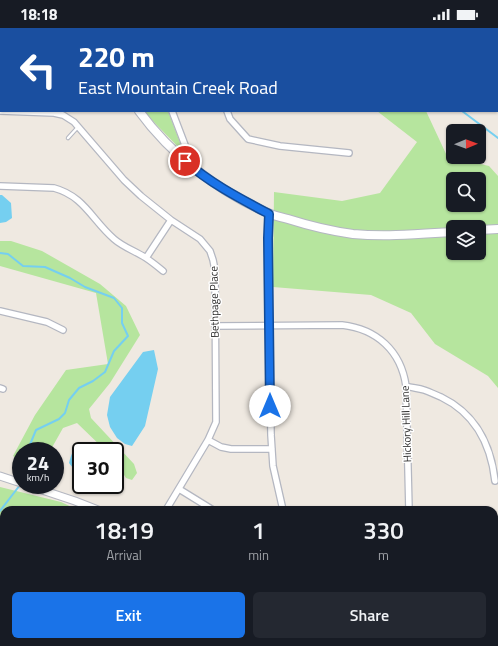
<!DOCTYPE html>
<html lang="en">
<head>
<meta charset="utf-8">
<style>
	body { margin:0; font-family:"Titillium Web",sans-serif; background:#242831; color:#f1f3f6; height:100vh; display:flex; flex-direction:column; font-size:15px; white-space:nowrap }
	* { box-sizing:border-box; margin:0 }
	p { font-size:13px; color:#9ea1a6 }
	.icon { flex:none; width:22px; height:22px; fill:none; stroke:currentColor; stroke-width:2; stroke-linecap:round; stroke-linejoin:round }
	.map { position:relative; flex:1; overflow:hidden }
	.side { position:absolute; left:0px; top:478px; width:498px; height:140px; display:flex; flex-direction:column; background:#171b24; border-radius:12px 12px 0 0; box-shadow:0 1px 3px #0004 }
	.side>* { flex:none }
	.top-card { position:absolute; left:0px; top:0px; width:498px; height:84px; box-shadow:0 1px 3px #0004; background:#1a4fa0; color:#fff; overflow:hidden }
	.needle { width:26px; rotate:89deg }
	.fabs { position:absolute; left:446px; top:96px; display:grid; gap:8px }
	.fabs a { display:grid; place-items:center; width:40px; height:40px; border-radius:6px; background:#171b24; box-shadow:0 1px 3px #0004; font-size:20px }
	.speed { position:absolute; left:12px; top:414px; display:flex; gap:8px; font-size:20px; font-weight:700; text-align:center }
	.speed>* { display:grid; place-content:center; width:52px; height:52px; border-radius:50%; background:#171b24; box-shadow:0 1px 3px #0004; line-height:1 }
	.speed small { font-size:10px; font-weight:400 }
	.speed .limit { border:2px solid #111; border-radius:6px; background:#fff; color:#111 }
	.pin { position:absolute; display:grid; place-items:center; width:34px; height:34px; color:#fff; margin:-17px; border:2px solid #fff; border-radius:50%; box-shadow:0 1px 4px #0007 }
	.me { position:absolute; width:44px; margin:-22px; rotate:0deg; stroke-linejoin:round; filter:drop-shadow(0 0 3px #0008) }
	.turn { display:flex; align-items:center; gap:14px; height:84px; padding:0 12px; font-size:18px }
	.turn .icon { width:52px; height:52px; stroke-width:2.5 }
	.turn b { display:block; font-size:28px; line-height:34px }
	.eta { display:flex; justify-content:space-evenly; align-items:center; height:68px; text-align:center }
	.eta b { font-size:24px; font-weight:600; line-height:28px }
	.action { display:flex; gap:8px; margin-top:auto; padding:8px 12px }
	.action a { flex:1; height:46px; border-radius:6px; background:#1a73e8; color:#fff; font-size:16px; font-weight:600; line-height:46px; text-align:center }
	.action a+a { background:#242831; color:#f1f3f6 }
	.status { display:flex; justify-content:space-between; align-items:center; height:28px; padding:0 20px; background:#171b24; direction:ltr }
	.status svg { height:11px; fill:currentColor }
	.map>svg:first-child { display:block }
</style>
</head>
<body>
<div class="status"><b>18:18</b><svg viewBox="0 0 49 12"><path d="M0 12V9h3v3zM5 12V6h3v6zM10 12V3h3v9zM15 12V0h3v12zM26 1h20v11H26zM47 4h2v5h-2z"/></svg></div>
<div class="map">
<svg width="498" height="618" viewBox="0 0 498 618">
	<rect width="100%" height="100%" fill="#efe9e1"/>
	<path fill="#b6e59e" fill-rule="evenodd" d="M 157,0 L 431,0 L 430,1 L 157,1 Z
		M 144,83 L 168,83 L 184,125 L 146,86 Z
		M 377,83 L 426,83 L 447,128 L 489,138 L 498,148 L 498,360 L 488,348 L 435,316 L 411,285 L 371,267 L 273,259 L 274,164 L 342,173 L 380,165 L 417,114 ZM 453,151 L 479,151 L 479,177 L 453,177 ZM 453,199 L 479,199 L 479,225 L 453,225 Z
		M 0,213 L 11,213 L 42,223 L 100,256 L 126,278 L 140,307 L 110,355 L 89,381 L 91,390 L 134,436 L 137,445 L 132,452 L 126,450 L 115,433 L 115,423 L 106,423 L 77,395 L 63,400 L 50,423 L 21,423 L 21,433 L 13,428 L 35,387 L 66,342 L 108,336 L 96,265 L 0,238 Z
		M 0,459 L 61,474 L 78,482 L 4,482 L 4,613 L 0,610 Z
		M 494,592 L 498,593 L 498,618 L 357,618 L 350,614 L 494,614 Z
		M 6,614 L 196,614 L 238,617 L 252,614 L 337,614 L 336,618 L 12,618 Z"/>
	<path fill="#75cff0" d="M 0,167 L 2,167 L 11,175 L 12,190 L 6,194 L 0,195 Z
		M 154,322 L 158,341 L 145,398 L 132,418 L 125,416 L 117,410 L 110,399 L 107,387 L 110,369 L 143,324 Z
		M 82,421 L 88,423 L 81,423 L 81,447 L 77,445 L 69,435 C 72,425 71,423 82,421 Z"/>
	<g fill="none" stroke-linecap="round" stroke-linejoin="round">
		<path stroke="#75cff0" stroke-width="2" d="M 391,0 L 392,1
			M 462,83 L 498,110
			M 0,225 L 8,226 L 23,238 L 45,239 L 70,250 L 85,259 L 114,270 L 122,280 L 122,295 L 128,308 L 114,323 L 105,344 L 93,353 L 79,360 L 69,372 L 65,385 L 59,391 L 36,402 L 29,419 L 29,423
			M 0,483 L 20,457"/>
		<defs>
			<path id="service" d="M 68,110 L 78,99"/>
			<path id="minor" d="M 148,0 L 148,1
				M 497,52 L 498,52
				M 0,83 L 54,85 L 63,87 L 74,94 L 124,152 L 141,168 L 171,192 L 200,211 L 210,223 L 213,232 L 215,242 L 216,394 L 208,412 L 166,482
				M 172,83 L 193,138
				M 227,83 L 230,91 L 248,111 L 280,118 L 349,125
				M 0,158 L 54,160 C 84,168 92,192 114,211 C 123,219 135,223 146,230 C 152,234 157,238 163,243
				M 269,186 L 268,210 L 271,407 L 273,438 L 283,482
				M 146,230 L 171,192
				M 0,283 L 47,294 L 63,302
				M 215,298 L 342,297 C 377,301 401,323 406,358 L 409,482
				M 406,358 C 412,360 418,360 424,362 C 430,364 436,367 441,369 C 476,386 491,417 495,453
				M 0,360 L 3,361
				M 208,412 L 221,419 L 231,421 L 272,421
				M 179,461 L 213,482
				M 494,546 L 498,546"/>
			<path id="tertiary" d="M 0,448 L 21,455
				M 27,457 L 75,473 L 98,482
				M 322,614 L 329,618"/>
			<path id="secondary" d="M 93,0 L 93,1
				M 139,83 C 171,127 218,163 268,185 C 274,188 282,189 288,191 C 310,198 331,203 353,206 C 386,209 420,206 453,204
				M 479,202 L 498,201"/>
		</defs>
		<use href="#service" stroke="#b4b7c1" stroke-width="4.5"/>
		<use href="#minor" stroke="#b4b7c1" stroke-width="8"/>
		<use href="#tertiary" stroke="#b4b7c1" stroke-width="9"/>
		<use href="#secondary" stroke="#b4b7c1" stroke-width="10"/>
		<use href="#service" stroke="#fff" stroke-width="2.5"/>
		<use href="#minor" stroke="#fff" stroke-width="5.5"/>
		<use href="#tertiary" stroke="#fff" stroke-width="7"/>
		<use href="#secondary" stroke="#fff" stroke-width="8"/>
	</g>
	<g fill="none" stroke-linecap="round" stroke-linejoin="round">
		<defs>
			<path id="route" d="M 185,133 C 210,155 239,170 269,186 L 268,210 L 270,378"/>
		</defs>
		<use href="#route" stroke="#114b97" stroke-width="10"/>
		<use href="#route" stroke="#1a73e8" stroke-width="7"/>
	</g>
	<g text-anchor="middle" stroke-width="3" stroke-linejoin="round" paint-order="stroke">
		<g font-size="11" fill="#2e2e2e" stroke="#fff">
			<text transform="translate(214 274) rotate(-91)" y="4">Bethpage Place</text>
			<text transform="translate(406 396) rotate(-92)" y="4">Hickory Hill Lane</text>
		</g>
	</g>
</svg>
<div class="fabs">
<a><svg class="needle" viewBox="-14 -14 28 28"><path d="M0-13l5 13h-10z" fill="#e53935"/><path d="M0 13l5-13h-10z" fill="#9ea1a6"/></svg></a>
<a><svg class="icon" aria-label="search" viewBox="0 0 24 24"><circle cx="10" cy="10" r="6"/><path d="M15 15l6 6"/></svg></a>
<a><svg class="icon" aria-label="layers" viewBox="0 0 24 24"><path d="M12 4l9 5-9 5-9-5zM3 14l9 5 9-5"/></svg></a>
</div>
<div class="speed"><div>24<small>km/h</small></div><div class="limit">30</div></div>
<div class="pin" style="left:185px;top:133px;background:#d93025"><svg class="icon" aria-label="arrive" viewBox="0 0 24 24"><path d="M6 21V4h12l-3 4 3 4H6"/></svg></div>
<svg class="me" style="left:270px;top:378px" viewBox="-20 -20 40 40"><circle r="19" fill="#fff"/><path d="M0-13L10 11 0 6-10 11z" fill="#1a73e8"/></svg>
<div class="top-card">
<div class="turn"><svg class="icon" aria-label="left" viewBox="0 0 24 24"><path d="M17 20v-9H6M10 6l-5 5 5 5"/></svg><div><b>220 m</b>East Mountain Creek Road</div></div>
</div>
<section class="side">
<div class="eta">
<div><b>18:19</b><p>Arrival</p></div>
<div><b>1</b><p>min</p></div>
<div><b>330</b><p>m</p></div>
</div>
<div class="action"><a>Exit</a><a>Share</a></div>
</section>
</div>
</body>
</html>
